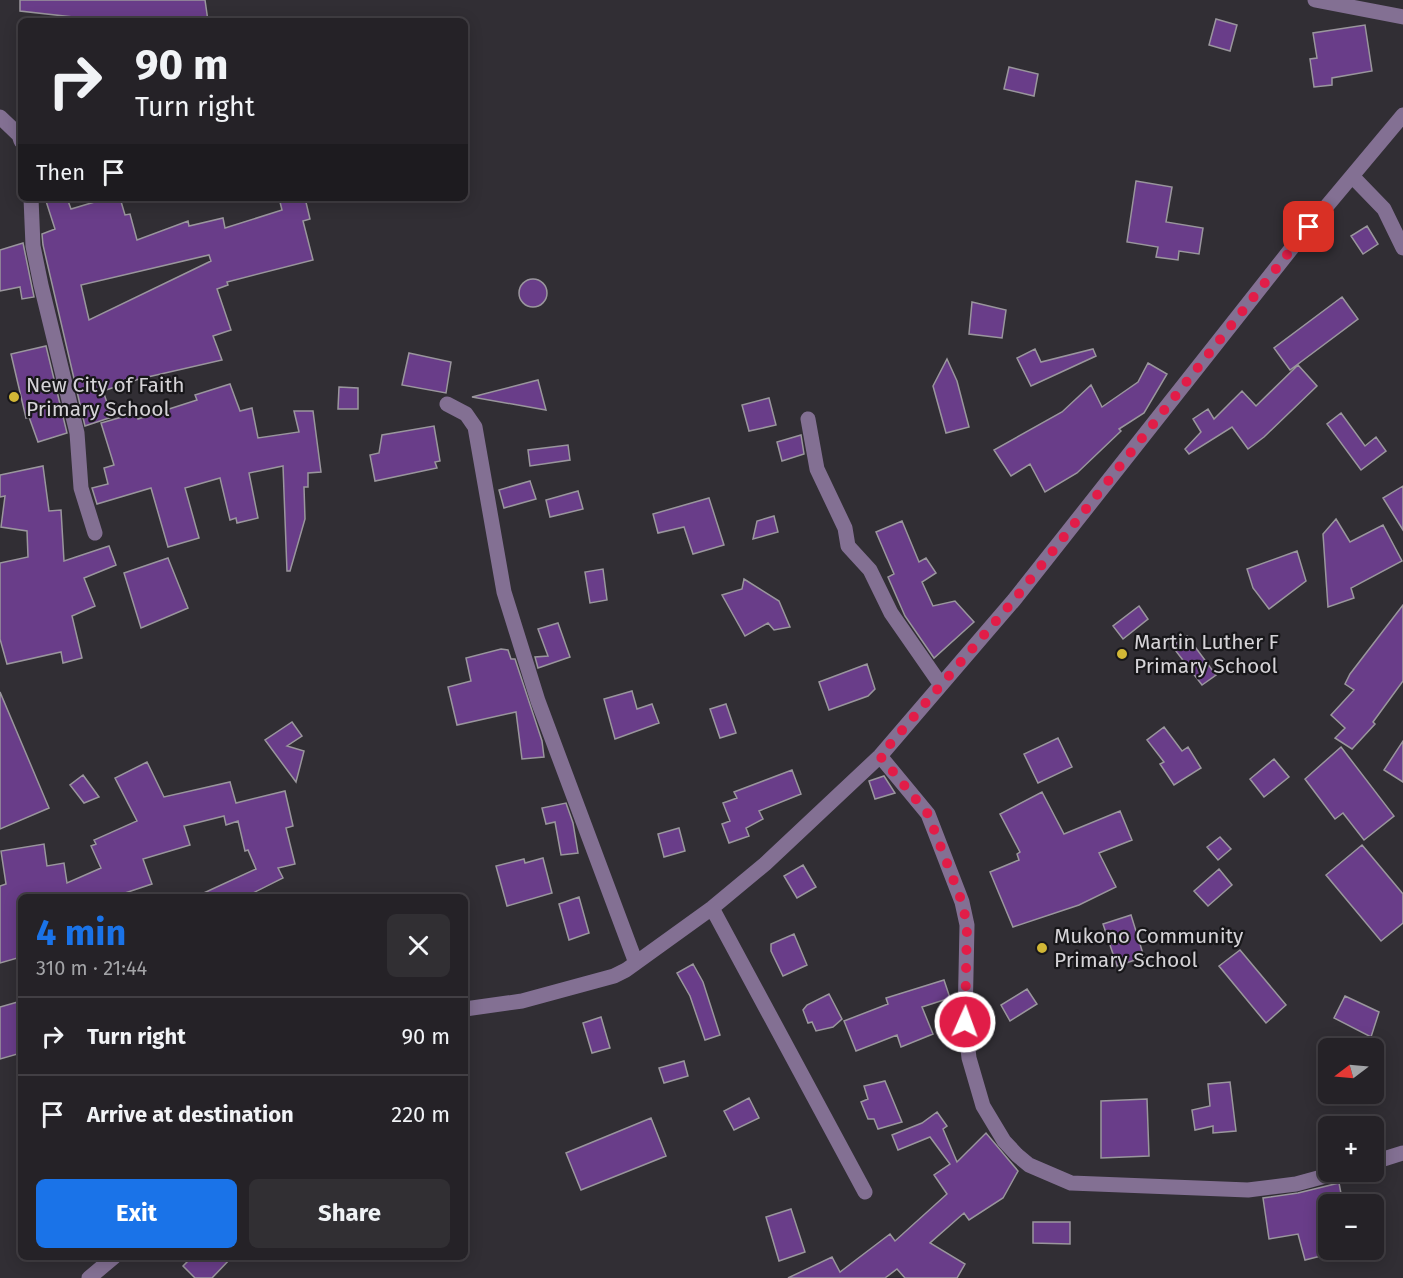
<!DOCTYPE html>
<html lang="en">
<head>
<meta charset="utf-8">
<style>
	body { margin:0; font-family:"Fira Sans",sans-serif; background:#312f33; color:#f1f3f6; height:100vh; display:flex; flex-direction:column; font-size:22px; white-space:nowrap }
	* { box-sizing:border-box; margin:0 }
	p { font-size:20px; color:#a3a4a7 }
	.icon { flex:none; width:33px; height:33px; fill:none; stroke:currentColor; stroke-width:2; stroke-linecap:round; stroke-linejoin:round }
	.map { position:relative; flex:1; overflow:hidden }
	.side { position:absolute; left:18px; top:894px; width:450px; height:366px; display:flex; flex-direction:column; background:#252227; border-radius:9px; box-shadow:0 3px 15px #0003,0 0 0 2px #423f44 }
	.side>* { flex:none }
	.hud { position:absolute; left:18px; top:18px; width:450px; height:183px; border-radius:9px; box-shadow:0 3px 15px #0003,0 0 0 2px #423f44; background:#252227; color:#f1f3f6; overflow:hidden }
	.needle { width:39px; rotate:254deg }
	.fabs { position:absolute; left:1318px; top:1038px; display:grid; gap:12px }
	.fabs a { display:grid; place-items:center; width:66px; height:66px; border-radius:9px; background:#252227; box-shadow:0 3px 15px #0003,0 0 0 2px #423f44; font-size:30px }
	.pin { position:absolute; display:grid; place-items:center; width:51px; height:51px; color:#fff; margin:-26px; border-radius:12px; box-shadow:0 3px 9px #0006 }
	.me { position:absolute; width:66px; margin:-33px; rotate:2deg; stroke-linejoin:round; filter:drop-shadow(0 0 4px #0008) }
	.turn { display:flex; align-items:center; gap:21px; height:126px; padding:0 18px; font-size:27px }
	.turn .icon { width:78px; height:78px; stroke-width:2.5 }
	.turn b { display:block; font-size:42px; line-height:51px }
	.then { display:flex; align-items:center; height:57px; padding:0 18px; background:#0003; gap:12px; font-size:22px }
	.round { display:grid; place-items:center; flex:none; width:63px; height:63px; border-radius:9px; background:#312f33 }
	.head { display:flex; align-items:center; justify-content:space-between; height:102px; padding:0 18px }
	h1 { font-size:36px; font-weight:700; line-height:45px; color:#1a73e8 }
	.cta { display:flex; gap:12px; margin-top:auto; padding:12px 18px }
	.cta a { flex:1; height:69px; border-radius:9px; background:#1a73e8; color:#fff; font-size:24px; font-weight:700; line-height:69px; text-align:center }
	.cta a+a { background:#312f33; color:#f1f3f6 }
	ul { padding:0; list-style:none }
	li { display:flex; align-items:center; gap:18px; height:78px; padding:0 18px; border-top:2px solid #423f44 }
	li div { flex:1 }
	li b { display:block; font-size:22px }
	li em { font-style:normal }
	.map>svg:first-child { display:block }
</style>
</head>
<body>
<div class="map">
<svg width="1403" height="1278" viewBox="0 0 1403 1278">
	<rect width="100%" height="100%" fill="#312e34"/>
	<path fill="#693d89" stroke="#9a969d" stroke-width="1.5" fill-rule="evenodd" d="M 20,0 L 205,0 L 208,21 L 83,21 L 82,18 L 20,11 Z
		M 1216,19 L 1237,25 L 1230,51 L 1209,45 Z
		M 1365,25 L 1372,71 L 1332,78 L 1332,85 L 1314,87 L 1310,59 L 1317,58 L 1313,33 Z
		M 1009,67 L 1038,74 L 1034,96 L 1004,89 Z
		M 1136,181 L 1172,187 L 1166,222 L 1203,228 L 1199,254 L 1179,251 L 1178,260 L 1156,257 L 1158,247 L 1127,242 Z
		M 45,198 L 67,198 L 71,209 L 108,198 L 120,198 L 125,215 L 130,214 L 137,240 L 188,221 L 189,226 L 223,218 L 225,228 L 282,210 L 279,198 L 305,198 L 310,219 L 303,221 L 313,260 L 227,282 L 228,285 L 217,289 L 231,330 L 213,336 L 222,360 L 139,379 L 103,391 L 112,417 L 85,426 L 43,245 L 42,234 L 55,229 ZM 209,255 L 211,261 L 89,320 L 81,285 Z
		M 1367,226 L 1378,244 L 1363,254 L 1351,236 Z
		M 23,243 L 34,297 L 22,299 L 20,287 L 0,291 L 0,250 Z
		M519 293a14 14 0 1 1 28 0a14 14 0 1 1-28 0Z
		M 1342,297 L 1358,319 L 1290,370 L 1274,348 Z
		M 972,302 L 1006,310 L 1002,338 L 969,334 Z
		M 46,346 L 67,433 L 38,442 L 29,417 L 26,418 L 11,354 Z
		M 1035,349 L 1041,362 L 1093,349 L 1096,356 L 1031,386 L 1017,358 Z
		M 409,353 L 451,362 L 446,393 L 402,385 Z
		M 947,359 L 957,381 L 969,427 L 946,433 L 933,386 Z
		M 1148,363 L 1167,374 L 1144,413 L 1119,429 L 1121,431 L 1077,473 L 1045,492 L 1030,464 L 1011,476 L 994,450 L 1062,412 L 1091,385 L 1102,407 L 1138,382 Z
		M 1298,365 L 1317,386 L 1264,437 L 1248,449 L 1232,427 L 1189,454 L 1185,449 L 1201,432 L 1193,419 L 1208,409 L 1214,419 L 1242,391 L 1256,406 Z
		M 538,380 L 546,410 L 472,397 Z
		M 230,384 L 240,411 L 252,408 L 258,438 L 299,432 L 294,411 L 313,411 L 321,472 L 308,473 L 308,487 L 304,487 L 305,519 L 290,571 L 287,571 L 283,466 L 249,473 L 258,518 L 237,523 L 236,518 L 230,520 L 220,478 L 185,488 L 199,538 L 168,547 L 151,488 L 97,504 L 92,488 L 108,484 L 104,468 L 114,465 L 101,423 L 136,413 L 138,419 L 197,400 L 195,395 Z
		M 339,387 L 358,388 L 358,409 L 338,409 Z
		M 769,398 L 776,425 L 749,431 L 742,405 Z
		M 1341,413 L 1365,446 L 1376,437 L 1386,451 L 1361,470 L 1327,424 Z
		M 434,426 L 440,461 L 435,462 L 437,468 L 375,481 L 370,455 L 379,453 L 382,435 Z
		M 801,435 L 804,454 L 782,461 L 777,442 Z
		M 568,445 L 570,460 L 530,466 L 528,450 Z
		M 43,466 L 49,511 L 61,510 L 64,561 L 109,546 L 116,565 L 84,578 L 95,606 L 72,616 L 82,658 L 63,663 L 61,652 L 7,664 L 0,639 L 0,563 L 28,557 L 27,531 L 1,527 L 5,496 L 0,497 L 0,475 Z
		M 530,481 L 536,499 L 504,508 L 499,490 Z
		M 1403,486 L 1403,530 L 1383,498 Z
		M 578,491 L 583,509 L 550,517 L 546,500 Z
		M 709,498 L 724,545 L 693,554 L 684,527 L 658,533 L 653,514 Z
		M 774,516 L 778,532 L 753,539 L 757,521 Z
		M 1336,519 L 1350,542 L 1383,525 L 1402,561 L 1351,588 L 1354,598 L 1328,607 L 1323,534 Z
		M 902,521 L 919,562 L 926,558 L 936,573 L 922,582 L 933,606 L 955,601 L 974,622 L 934,658 L 905,616 L 888,577 L 894,574 L 876,532 Z
		M 1297,551 L 1306,581 L 1269,609 L 1253,588 L 1247,569 Z
		M 168,558 L 188,608 L 141,628 L 124,573 Z
		M 603,569 L 607,600 L 590,603 L 585,572 Z
		M 744,579 L 779,601 L 790,627 L 774,630 L 768,623 L 745,636 L 722,595 L 742,589 Z
		M 1403,605 L 1403,681 L 1373,722 L 1375,724 L 1352,749 L 1335,738 L 1345,728 L 1331,715 L 1354,690 L 1345,684 L 1350,674 Z
		M 1139,606 L 1148,619 L 1123,639 L 1113,626 Z
		M 558,623 L 570,657 L 538,668 L 535,657 L 548,656 L 538,629 Z
		M 1187,636 L 1216,675 L 1202,685 L 1172,646 Z
		M 501,649 L 508,650 L 511,659 L 515,659 L 542,741 L 544,757 L 522,759 L 516,712 L 457,725 L 448,687 L 471,681 L 466,658 Z
		M 867,664 L 875,689 L 868,696 L 829,710 L 819,682 Z
		M 632,691 L 637,709 L 652,704 L 659,723 L 615,739 L 604,699 Z
		M 0,692 L 49,808 L 0,829 Z
		M 726,704 L 736,733 L 720,738 L 710,709 Z
		M 292,722 L 302,736 L 287,746 L 304,751 L 296,782 L 265,740 Z
		M 1164,727 L 1182,751 L 1188,747 L 1201,768 L 1174,785 L 1160,764 L 1164,762 L 1147,740 Z
		M 1058,738 L 1072,767 L 1038,783 L 1024,754 Z
		M 1403,741 L 1403,782 L 1384,770 Z
		M 1341,747 L 1394,816 L 1364,840 L 1343,813 L 1335,819 L 1305,779 Z
		M 1274,759 L 1289,777 L 1264,797 L 1250,779 Z
		M 147,762 L 164,797 L 230,782 L 236,803 L 285,791 L 293,826 L 286,828 L 295,864 L 278,868 L 283,878 L 245,897 L 195,897 L 256,869 L 248,850 L 245,851 L 238,821 L 226,825 L 224,816 L 184,826 L 190,845 L 143,859 L 152,884 L 113,897 L 21,897 L 21,957 L 0,963 L 0,886 L 6,884 L 1,851 L 44,844 L 47,866 L 64,863 L 67,883 L 101,868 L 91,846 L 96,844 L 94,840 L 137,821 L 115,778 Z
		M 792,770 L 801,794 L 759,811 L 763,819 L 746,828 L 749,836 L 729,843 L 722,824 L 730,821 L 723,803 L 737,798 L 734,792 Z
		M 83,775 L 99,797 L 84,803 L 70,785 Z
		M 884,776 L 895,793 L 875,799 L 869,781 Z
		M 1042,792 L 1064,834 L 1120,811 L 1132,840 L 1099,853 L 1116,887 L 1079,905 L 1013,927 L 990,872 L 1019,860 L 1017,854 L 1020,852 L 1000,814 Z
		M 566,803 L 573,823 L 578,853 L 561,855 L 555,822 L 546,824 L 542,808 Z
		M 679,828 L 685,851 L 664,857 L 658,834 Z
		M 1220,837 L 1231,849 L 1218,860 L 1207,847 Z
		M 1362,845 L 1403,894 L 1403,923 L 1381,941 L 1326,875 Z
		M 543,858 L 552,893 L 507,906 L 496,866 L 524,859 L 525,863 Z
		M 803,865 L 816,887 L 797,898 L 784,876 Z
		M 1219,869 L 1232,885 L 1208,906 L 1194,891 Z
		M 579,897 L 589,933 L 569,940 L 559,904 Z
		M 1131,915 L 1144,957 L 1117,966 L 1103,924 Z
		M 794,934 L 807,965 L 783,976 L 771,951 L 771,944 Z
		M 1240,950 L 1286,1005 L 1266,1023 L 1219,966 Z
		M 693,964 L 703,982 L 720,1035 L 705,1040 L 690,996 L 677,973 Z
		M 944,980 L 950,998 L 922,1007 L 933,1034 L 901,1047 L 897,1035 L 856,1051 L 844,1021 L 888,1004 L 886,998 Z
		M 1027,989 L 1037,1004 L 1010,1021 L 1001,1005 Z
		M 829,994 L 842,1019 L 833,1027 L 816,1031 L 812,1022 L 808,1023 L 803,1010 L 807,1005 Z
		M 1345,996 L 1379,1012 L 1371,1037 L 1334,1018 Z
		M 21,1001 L 21,1053 L 0,1059 L 0,1007 Z
		M 601,1017 L 610,1048 L 592,1053 L 583,1023 Z
		M 684,1061 L 688,1076 L 664,1083 L 659,1068 Z
		M 885,1081 L 902,1122 L 878,1129 L 874,1119 L 868,1119 L 861,1102 L 868,1099 L 864,1086 Z
		M 1230,1082 L 1236,1131 L 1213,1133 L 1213,1126 L 1195,1130 L 1192,1110 L 1210,1106 L 1208,1084 Z
		M 749,1098 L 759,1118 L 734,1130 L 724,1111 Z
		M 1147,1099 L 1149,1156 L 1101,1158 L 1101,1101 Z
		M 937,1112 L 947,1126 L 943,1129 L 957,1162 L 986,1133 L 1018,1171 L 1003,1198 L 969,1220 L 964,1213 L 930,1243 L 965,1264 L 957,1278 L 905,1278 L 897,1269 L 885,1278 L 788,1278 L 832,1257 L 840,1272 L 890,1234 L 895,1241 L 947,1194 L 934,1175 L 950,1164 L 930,1137 L 898,1150 L 892,1135 L 922,1123 Z
		M 651,1118 L 666,1156 L 581,1190 L 566,1153 Z
		M 1339,1183 L 1343,1204 L 1329,1204 L 1329,1254 L 1305,1260 L 1298,1234 L 1269,1239 L 1263,1198 L 1298,1193 Z
		M 791,1209 L 805,1252 L 779,1261 L 766,1217 Z
		M 1033,1222 L 1070,1222 L 1070,1244 L 1033,1243 Z
		M 192,1257 L 232,1257 L 212,1278 L 195,1278 L 183,1266 Z"/>
	<g fill="none" stroke-linecap="round" stroke-linejoin="round">
		<path stroke="#837093" stroke-width="15" d="M 1315,0 L 1403,17
			M 0,117 L 19,135 L 21,141
			M 1352,176 L 1384,209 L 1403,248
			M 31,198 L 33,246 L 41,285 L 77,433 L 81,488 L 95,533
			M 447,404 L 466,414 L 475,427 L 504,592 L 538,701 L 636,963
			M 808,419 L 817,469 L 845,528 L 848,546 L 870,570 L 891,613 L 941,685
			M 880,756 L 928,814 L 962,902 L 967,925 L 965,1022 L 969,1058 L 983,1106 L 1004,1141 L 1017,1155 L 1029,1165 L 1071,1183 L 1248,1190 L 1296,1184 L 1340,1172
			M 712,908 L 865,1192
			M 465,1009 L 522,1001 L 614,976 L 626,970 L 712,908 L 765,864 L 880,756 L 1014,600 L 1295,244 L 1403,115
			M 1374,1162 L 1403,1153
			M 89,1278 L 114,1257"/>
	</g>
	<g fill="none" stroke-linecap="round" stroke-linejoin="round">
		<path stroke="#e11d48" stroke-width="10" stroke-dasharray="0 18" d="M 965,1022 L 967,925 L 962,902 L 928,814 L 880,756 L 1014,600 L 1309,227"/>
	</g>
	<g fill="#d2b736" stroke="#18171a" stroke-width="2">
		<circle cx="14" cy="397" r="6"/>
		<circle cx="1122" cy="654" r="6"/>
		<circle cx="1042" cy="948" r="6"/>
	</g>
	<g text-anchor="middle" stroke-width="4.5" stroke-linejoin="round" paint-order="stroke">
		<g font-size="21" fill="#d5d3d7" stroke="#18171a" text-anchor="start">
			<text x="26" y="392">New City of Faith<tspan x="26" dy="24">Primary School</tspan></text>
			<text x="1134" y="649">Martin Luther F<tspan x="1134" dy="24">Primary School</tspan></text>
			<text x="1054" y="943">Mukono Community<tspan x="1054" dy="24">Primary School</tspan></text>
		</g>
	</g>
</svg>
<div class="fabs">
<a><svg class="needle" viewBox="-14 -14 28 28"><path d="M0-13l5 13h-10z" fill="#e53935"/><path d="M0 13l5-13h-10z" fill="#a3a4a7"/></svg></a>
<a>+</a>
<a>−</a>
</div>
<div class="pin" style="left:1309px;top:227px;background:#d93025"><svg class="icon" aria-label="arrive" viewBox="0 0 24 24"><path d="M6 21V4h12l-3 4 3 4H6"/></svg></div>
<svg class="me" style="left:965px;top:1022px" viewBox="-20 -20 40 40"><circle r="17" fill="#e11d48" stroke="#fff" stroke-width="3"/><path d="M0-11L8 9 0 5-8 9z" fill="#fff"/></svg>
<div class="hud">
<div class="turn"><svg class="icon" aria-label="right" viewBox="0 0 24 24"><path d="M7 20v-9h11M14 6l5 5-5 5"/></svg><div><b>90 m</b>Turn right</div></div>
<div class="then">Then<svg class="icon" aria-label="arrive" viewBox="0 0 24 24"><path d="M6 21V4h12l-3 4 3 4H6"/></svg></div>
</div>
<section class="side">
<div class="head"><div><h1>4 min</h1><p>310 m · 21:44</p></div><a class="round"><svg class="icon" aria-label="close" viewBox="0 0 24 24"><path d="M6 6l12 12M18 6L6 18"/></svg></a></div>
<ul>
<li><svg class="icon" aria-label="right" viewBox="0 0 24 24"><path d="M7 20v-9h11M14 6l5 5-5 5"/></svg><div><b>Turn right</b></div><em>90 m</em></li>
<li><svg class="icon" aria-label="arrive" viewBox="0 0 24 24"><path d="M6 21V4h12l-3 4 3 4H6"/></svg><div><b>Arrive at destination</b></div><em>220 m</em></li>
</ul>
<div class="cta"><a>Exit</a><a>Share</a></div>
</section>
</div>
</body>
</html>
